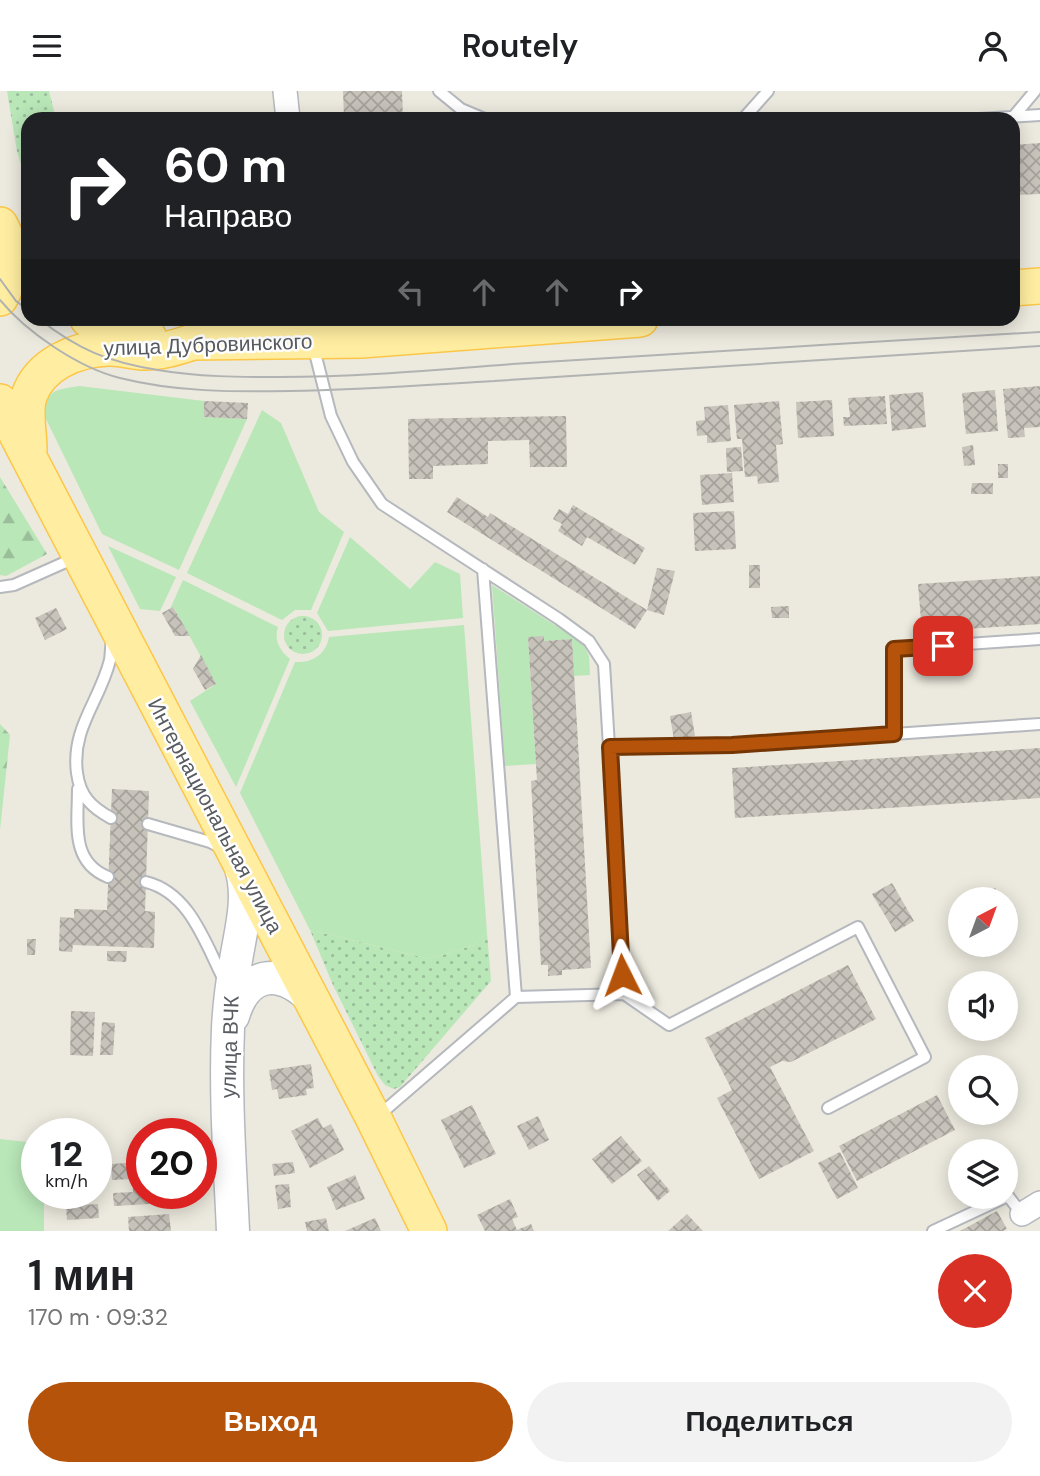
<!DOCTYPE html>
<html lang="ru">
<head>
<meta charset="utf-8">
<style>
	body { margin:0; font-family:"DM Sans",sans-serif; background:#f2f2f2; color:#202124; height:100vh; display:flex; flex-direction:column; font-size:26px; white-space:nowrap }
	* { box-sizing:border-box; margin:0 }
	p { font-size:23px; color:#757577 }
	.icon { flex:none; width:38px; height:38px; fill:none; stroke:currentColor; stroke-width:2; stroke-linecap:round; stroke-linejoin:round }
	.map { position:relative; height:1140px; overflow:hidden }
	.drawer { display:flex; flex-direction:column; background:#fff; flex:1 }
	.drawer>* { flex:none }
	.top-card { position:absolute; left:21px; top:21px; width:999px; height:214px; border-radius:21px; box-shadow:0 4px 18px #0003; background:#202124; color:#fff; overflow:hidden }
	.needle { width:46px; rotate:41deg }
	.controls { position:absolute; left:948px; top:796px; display:grid; gap:14px }
	.controls a { display:grid; place-items:center; width:70px; height:70px; border-radius:50%; background:#fff; box-shadow:0 4px 18px #0003; font-size:35px }
	.speed { position:absolute; left:21px; top:1027px; display:flex; gap:14px; font-size:35px; font-weight:700; text-align:center }
	.speed>* { display:grid; place-content:center; width:91px; height:91px; border-radius:50%; background:#fff; box-shadow:0 4px 18px #0003; line-height:1 }
	.speed small { font-size:18px; font-weight:400 }
	.speed .limit { border:10px solid #d22; background:#fff; color:#111 }
	.pin { position:absolute; display:grid; place-items:center; width:60px; height:60px; color:#fff; margin:-30px; border-radius:14px; box-shadow:0 4px 10px #0006 }
	.me { position:absolute; width:77px; margin:-38px; rotate:357deg; stroke-linejoin:round; filter:drop-shadow(0 0 5px #0008) }
	.turn { display:flex; align-items:center; gap:24px; height:147px; padding:0 28px; font-size:32px }
	.turn .icon { width:91px; height:91px; stroke-width:2.5 }
	.turn b { display:block; font-size:49px; line-height:60px }
	.lanes { display:flex; align-items:center; height:66px; padding:0 28px; background:#0003; justify-content:center; gap:35px; direction:ltr }
	.lanes .off { opacity:.35 }
	.round { display:grid; place-items:center; flex:none; width:74px; height:74px; border-radius:37px; background:#f2f2f2 }
	.overview { display:flex; align-items:center; justify-content:space-between; height:119px; padding:0 28px }
	h1 { font-size:42px; font-weight:600; line-height:52px }
	.action { display:flex; gap:14px; margin-top:auto; padding:14px 28px }
	.action a { flex:1; height:80px; border-radius:42px; background:#b45309; color:#fff; font-size:28px; font-weight:600; line-height:80px; text-align:center }
	.action a+a { background:#f2f2f2; color:#202124 }
	header { display:flex; justify-content:space-between; align-items:center; height:91px; padding:0 28px; background:#fff; font-size:32px; font-weight:600 }
	.map>svg:first-child { display:block }
</style>
</head>
<body>
<header><svg class="icon" aria-label="menu" viewBox="0 0 24 24"><path d="M4 6h16M4 12h16M4 18h16"/></svg>Routely<svg class="icon" aria-label="person" viewBox="0 0 24 24"><circle cx="12" cy="8" r="4"/><path d="M4 21q1-7 8-7t8 7"/></svg></header>
<div class="map">
<svg width="1040" height="1140" viewBox="0 0 1040 1140">
	<defs>
		<pattern id="grass-dots" width="8" height="8" patternUnits="userSpaceOnUse" patternTransform="scale(1.75)"><rect width="8" height="8" fill="#b9e7b8"/><path d="M2 2h.1M6 6h.1" fill="none" stroke="#99be99" stroke-width="1.8" stroke-linecap="round"/></pattern>
		<pattern id="forest-firs" width="22" height="20" patternUnits="userSpaceOnUse" patternTransform="scale(1.75)"><rect width="22" height="20" fill="#b9e7b8"/><path d="M5 1l3.5 6h-7zM16 11l3.5 6h-7z" fill="#99be99"/></pattern>
		<pattern id="building-cross-hatch" width="8" height="8" patternUnits="userSpaceOnUse" patternTransform="scale(1.75)"><rect width="8" height="8" fill="#c7c3bb"/><path d="M0 0l8 8M0 8l8-8" fill="none" stroke="#a4a29b"/></pattern>
	</defs>
	<rect width="100%" height="100%" fill="#ece9de"/>
	<path fill="url(#grass-dots)" d="M 7,0 L 49,0 L 56,28 L 28,28 L 28,96 L 17,60 Z
		M284 544a19 19 0 1 1 38 0a19 19 0 1 1-38 0Z
		M 310,839 L 430,868 L 474,854 L 487,842 L 491,890 L 400,996 L 394,998 L 385,994 L 378,985 L 333,894 Z"/>
	<path fill="url(#forest-firs)" d="M 0,386 L 47,463 L 6,485 L 0,484 Z
		M 0,633 L 10,644 L 0,739 Z"/>
	<path fill="#b9e7b8" d="M 79,295 L 204,310 L 204,326 L 247,328 L 179,479 L 102,443 L 46,328 C 44,299 54,299 79,295 Z
		M 262,319 L 281,332 L 319,421 L 344,441 L 311,519 L 295,519 L 282,529 L 187,482 Z
		M 350,446 L 410,498 L 435,471 L 460,483 L 463,527 L 328,540 L 317,522 Z
		M 108,455 L 176,486 L 160,520 L 140,518 Z
		M 183,489 L 278,536 C 274,549 279,559 290,568 L 236,696 L 190,610 L 216,593 L 174,517 L 170,518 Z
		M 492,494 L 583,552 L 589,565 L 590,584 L 574,585 L 572,548 L 544,550 L 528,546 L 536,673 L 505,675 Z
		M 464,534 L 487,842 L 474,854 L 430,868 L 310,839 L 240,702 L 295,571 C 313,572 326,563 329,546 Z
		M 0,1048 L 37,1052 L 37,1102 L 44,1103 L 44,1140 L 0,1140 Z"/>
	<path fill="url(#building-cross-hatch)" d="M 343,0 L 402,0 L 403,28 L 344,28 Z
		M 1040,52 L 1040,103 L 1013,104 L 1013,54 Z
		M 1040,295 L 1040,336 L 1024,337 L 1025,346 L 1008,347 L 1003,298 Z
		M 995,299 L 998,340 L 966,343 L 962,302 Z
		M 923,301 L 926,336 L 892,340 L 889,304 Z
		M 885,305 L 887,333 L 844,335 L 843,326 L 850,326 L 848,307 Z
		M 832,309 L 834,345 L 798,347 L 796,311 Z
		M 204,310 L 248,312 L 247,328 L 204,326 Z
		M 779,310 L 783,353 L 776,354 L 779,391 L 758,393 L 757,385 L 745,386 L 742,348 L 737,348 L 734,314 Z
		M 728,314 L 731,350 L 707,352 L 707,344 L 697,345 L 696,330 L 705,329 L 704,316 Z
		M 566,325 L 567,376 L 530,376 L 529,349 L 488,350 L 488,373 L 433,375 L 433,388 L 409,388 L 408,328 Z
		M 973,354 L 975,374 L 964,375 L 962,356 Z
		M 741,356 L 743,380 L 727,381 L 726,357 Z
		M 998,373 L 1008,373 L 1008,387 L 998,387 Z
		M 732,382 L 734,411 L 702,414 L 700,384 Z
		M 972,392 L 993,392 L 993,403 L 971,403 Z
		M 457,406 L 488,426 L 490,422 L 647,519 L 657,477 L 675,480 L 664,524 L 647,519 L 635,538 L 447,421 Z
		M 573,414 L 645,457 L 635,474 L 587,446 L 582,455 L 558,440 L 562,433 L 553,428 L 559,418 L 568,423 Z
		M 734,420 L 736,458 L 695,460 L 693,422 Z
		M 749,474 L 760,474 L 760,497 L 749,497 Z
		M 1040,485 L 1040,533 L 922,541 L 918,493 Z
		M 789,515 L 789,527 L 772,527 L 771,516 Z
		M 173,516 L 190,545 L 175,545 L 162,522 Z
		M 56,517 L 67,538 L 45,549 L 35,527 Z
		M 544,545 L 544,550 L 572,548 L 591,877 L 562,879 L 562,884 L 548,885 L 548,874 L 541,874 L 531,690 L 537,689 L 528,546 Z
		M 201,564 L 216,593 L 205,599 L 193,578 Z
		M 691,621 L 695,645 L 674,649 L 670,625 Z
		M 1040,657 L 1040,707 L 735,727 L 732,677 Z
		M 112,698 L 149,700 L 145,820 L 155,821 L 154,857 L 73,854 L 72,861 L 59,860 L 60,826 L 74,827 L 74,818 L 107,819 Z
		M 892,792 L 914,830 L 895,841 L 872,803 Z
		M 995,797 L 1003,808 L 979,808 Z
		M 27,848 L 36,848 L 35,864 L 27,864 Z
		M 107,860 L 127,860 L 126,871 L 107,870 Z
		M 848,874 L 876,928 L 791,971 L 782,970 L 770,976 L 814,1060 L 759,1088 L 717,1007 L 732,999 L 705,947 Z
		M 71,920 L 95,921 L 93,965 L 70,964 Z
		M 102,931 L 115,932 L 113,964 L 100,964 Z
		M 311,973 L 314,997 L 306,998 L 307,1004 L 279,1008 L 277,998 L 272,999 L 269,979 Z
		M 937,1004 L 955,1039 L 857,1090 L 839,1055 Z
		M 472,1014 L 496,1063 L 464,1077 L 441,1029 Z
		M 538,1025 L 549,1049 L 529,1059 L 517,1035 Z
		M 318,1027 L 323,1037 L 331,1033 L 344,1059 L 310,1077 L 291,1040 Z
		M 621,1045 L 642,1070 L 612,1093 L 592,1068 Z
		M 840,1061 L 858,1097 L 837,1108 L 818,1072 Z
		M 142,1071 L 142,1102 L 168,1102 L 168,1112 L 114,1115 L 113,1102 L 133,1101 L 132,1088 L 112,1089 L 111,1073 Z
		M 293,1071 L 295,1082 L 274,1085 L 272,1073 Z
		M 649,1075 L 670,1100 L 658,1110 L 637,1084 Z
		M 355,1084 L 365,1108 L 336,1119 L 327,1096 Z
		M 289,1093 L 291,1116 L 278,1118 L 275,1094 Z
		M 65,1102 L 80,1102 L 80,1114 L 98,1113 L 99,1127 L 67,1129 Z
		M 510,1108 L 518,1126 L 512,1128 L 517,1139 L 531,1133 L 534,1140 L 485,1140 L 477,1124 Z
		M 997,1120 L 1007,1138 L 1003,1140 L 960,1140 Z
		M 169,1123 L 171,1140 L 129,1140 L 128,1126 Z
		M 687,1123 L 703,1140 L 668,1140 Z
		M 326,1127 L 329,1140 L 307,1140 L 305,1131 Z
		M 375,1127 L 381,1140 L 345,1140 Z"/>
	<g fill="none" stroke-linecap="round" stroke-linejoin="round">
		<defs>
			<path id="service" d="M 439,0 L 461,18 L 485,28
				M 1014,25 L 1035,0
				M 743,28 L 768,0
				M 979,28 L 1040,24
				M 313,254 L 331,325 L 353,371 L 382,413 L 559,528 L 589,550 L 604,573 L 624,903 L 516,906
				M 0,496 L 14,494 L 77,466
				M 894,643 L 894,558 L 1040,548
				M 610,656 L 732,654 L 1040,633
				M 78,698 C 78,732 70,771 108,786
				M 111,727 C 91,716 80,705 77,682 C 71,637 100,610 110,569 C 111,562 111,554 112,547
				M 148,733 L 210,751 L 222,757
				M 146,791 C 190,802 205,852 224,889
				M 624,903 L 669,934 L 858,836 L 925,966 L 828,1017
				M 377,1026 L 516,906 L 483,478
				M 933,1140 L 1008,1105 L 1022,1123"/>
			<path id="minor" d="M 285,0 L 288,28
				M 1022,1123 L 1040,1112"/>
			<path id="secondary" d="M 233,925 C 246,881 278,876 310,906
				M 233,1140 C 230,1073 225,1005 228,938 C 229,915 232,892 236,869 C 241,838 251,805 240,774"/>
			<path id="primary" d="M 0,134 L 10,155 L 28,180
				M 0,164 C 8,180 10,191 0,207
				M 1013,197 L 1040,195
				M 88,228 L 113,237 L 148,245
				M 0,311 L 374,1028 L 429,1140
				M 29,359 C 29,342 24,321 29,305 C 40,273 76,258 108,257 C 120,256 133,261 145,261 C 162,261 177,256 193,251 L 361,249 L 640,228"/>
		</defs>
		<use href="#service" stroke="#b5b8bd" stroke-width="14"/>
		<use href="#minor" stroke="#b5b8bd" stroke-width="26"/>
		<use href="#secondary" stroke="#b5b9bf" stroke-width="35"/>
		<use href="#primary" stroke="#fcc748" stroke-width="38"/>
		<use href="#service" stroke="#fff" stroke-width="10"/>
		<use href="#minor" stroke="#fff" stroke-width="23"/>
		<use href="#secondary" stroke="#fff" stroke-width="32"/>
		<use href="#primary" stroke="#ffeea1" stroke-width="35"/>
		<path stroke="#b1b2b2" stroke-width="2" d="M 0,188 L 16,210 L 28,219
			M 0,209 C 26,241 79,277 120,287 C 175,301 233,301 290,300 C 358,299 426,294 494,290 C 676,278 858,266 1040,255
			M 39,228 C 79,259 108,271 158,279 C 198,286 239,286 279,286 C 357,286 434,279 512,273 C 688,261 864,252 1040,241"/>
	</g>
	<g fill="none" stroke-linecap="round" stroke-linejoin="round">
		<defs>
			<path id="route" d="M 622,884 L 610,656 L 732,654 L 894,643 L 894,558 L 943,555"/>
		</defs>
		<use href="#route" stroke="#753606" stroke-width="18"/>
		<use href="#route" stroke="#b45309" stroke-width="12"/>
	</g>
	<g text-anchor="middle" stroke-width="5" stroke-linejoin="round" paint-order="stroke">
		<g font-size="21" fill="#585c61" stroke="#fff">
			<text transform="translate(208 254) rotate(-2)" y="7">улица Дубровинского</text>
			<text transform="translate(215 725) rotate(62)" y="7">Интернациональная улица</text>
			<text transform="translate(230 956) rotate(-88)" y="7">улица ВЧК</text>
		</g>
	</g>
</svg>
<div class="controls">
<a><svg class="needle" viewBox="-14 -14 28 28"><path d="M0-13l5 13h-10z" fill="#e53935"/><path d="M0 13l5-13h-10z" fill="#757577"/></svg></a>
<a><svg class="icon" aria-label="sound" viewBox="0 0 24 24"><path d="M4 9h4l5-4v14l-5-4H4zM17 9q2 3 0 6"/></svg></a>
<a><svg class="icon" aria-label="search" viewBox="0 0 24 24"><circle cx="10" cy="10" r="6"/><path d="M15 15l6 6"/></svg></a>
<a><svg class="icon" aria-label="layers" viewBox="0 0 24 24"><path d="M12 4l9 5-9 5-9-5zM3 14l9 5 9-5"/></svg></a>
</div>
<div class="speed"><div>12<small>km/h</small></div><div class="limit">20</div></div>
<div class="pin" style="left:943px;top:555px;background:#d93025"><svg class="icon" aria-label="arrive" viewBox="0 0 24 24"><path d="M6 21V4h12l-3 4 3 4H6"/></svg></div>
<svg class="me" style="left:622px;top:884px" viewBox="-20 -20 40 40"><path d="M0-17L14 15 0 8-14 15z" fill="#b45309" stroke="#fff" stroke-width="4"/></svg>
<div class="top-card">
<div class="turn"><svg class="icon" aria-label="right" viewBox="0 0 24 24"><path d="M7 20v-9h11M14 6l5 5-5 5"/></svg><div><b>60 m</b>Направо</div></div>
<div class="lanes"><svg class="icon off" aria-label="left" viewBox="0 0 24 24"><path d="M17 20v-9H6M10 6l-5 5 5 5"/></svg><svg class="icon off" aria-label="ahead" viewBox="0 0 24 24"><path d="M12 20V5M6 11l6-6 6 6"/></svg><svg class="icon off" aria-label="ahead" viewBox="0 0 24 24"><path d="M12 20V5M6 11l6-6 6 6"/></svg><svg class="icon" aria-label="right" viewBox="0 0 24 24"><path d="M7 20v-9h11M14 6l5 5-5 5"/></svg></div>
</div>
</div>
<section class="drawer">
<div class="overview"><div><h1>1 мин</h1><p>170 m · 09:32</p></div><a class="round" style="background:#d93025;color:#fff"><svg class="icon" aria-label="close" viewBox="0 0 24 24"><path d="M6 6l12 12M18 6L6 18"/></svg></a></div>
<div class="action"><a>Выход</a><a>Поделиться</a></div>
</section>
</body>
</html>
